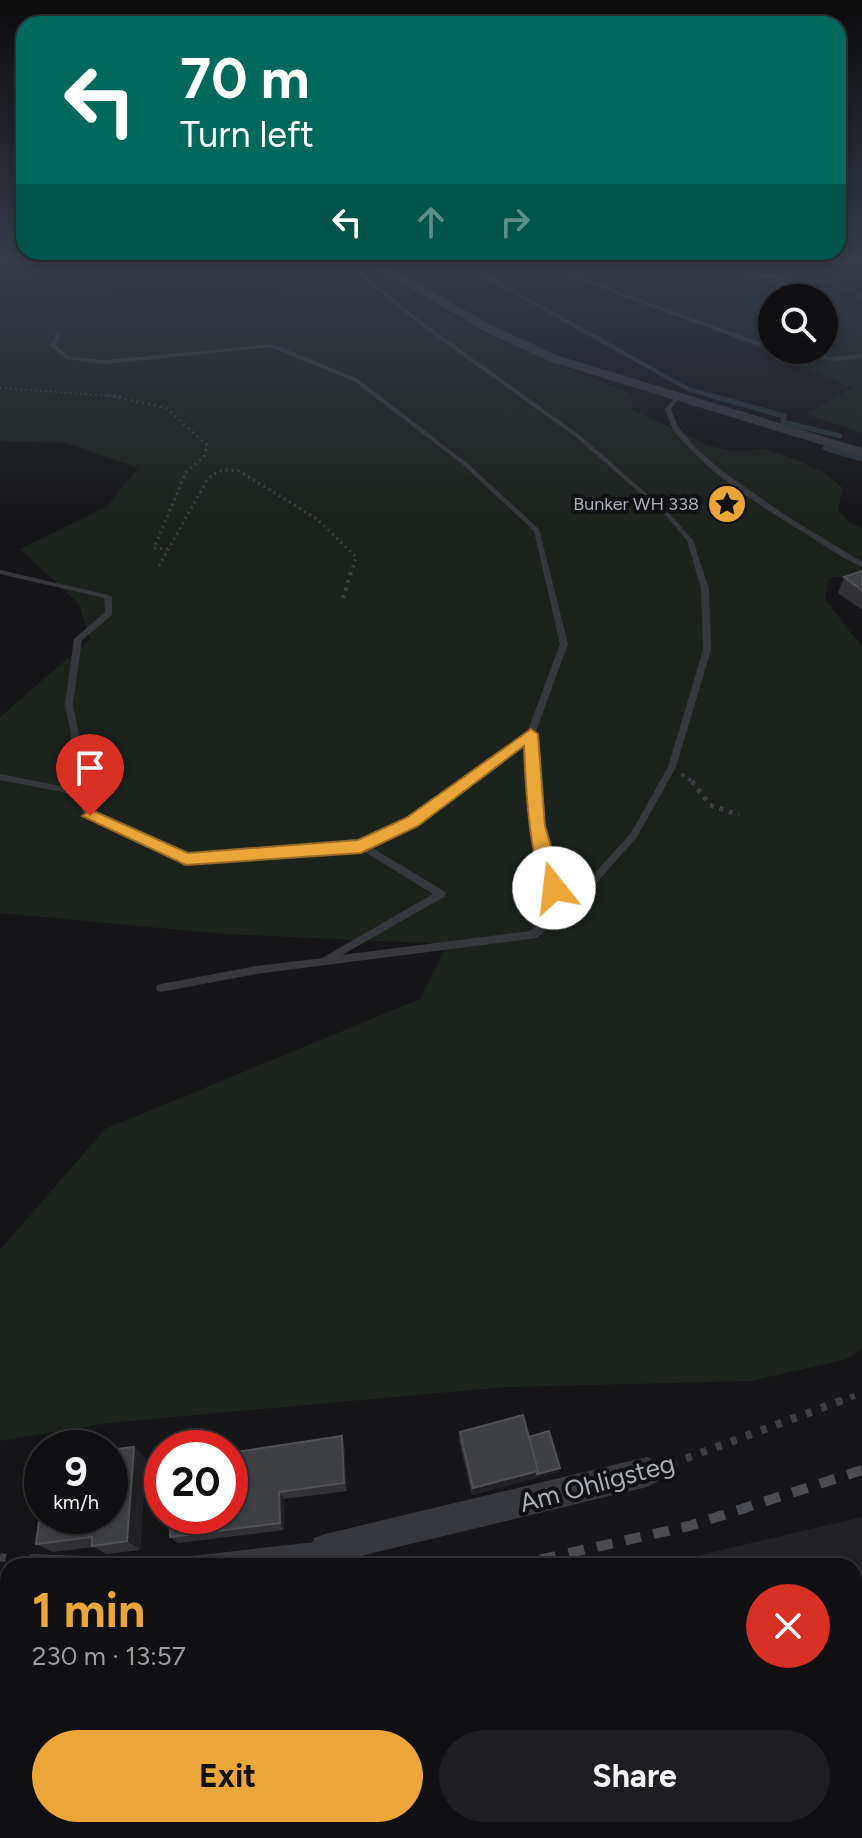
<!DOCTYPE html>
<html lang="en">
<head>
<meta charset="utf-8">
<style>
	body { margin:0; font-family:Figtree,sans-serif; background:#1e1e20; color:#f1f3f6; height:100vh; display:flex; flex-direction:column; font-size:30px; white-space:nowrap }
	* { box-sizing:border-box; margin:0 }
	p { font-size:26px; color:#9c9d9f }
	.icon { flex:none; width:44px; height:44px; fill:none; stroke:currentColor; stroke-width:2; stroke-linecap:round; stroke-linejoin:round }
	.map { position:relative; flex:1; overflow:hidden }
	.drawer { position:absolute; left:0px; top:1558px; width:862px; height:280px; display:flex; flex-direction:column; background:#101012; border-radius:24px 24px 0 0; box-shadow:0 4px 12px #0003,0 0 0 2px #303032 }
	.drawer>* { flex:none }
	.hud { position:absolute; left:16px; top:16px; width:830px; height:244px; border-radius:24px; box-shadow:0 4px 12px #0003,0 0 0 2px #303032; background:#00695c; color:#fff; overflow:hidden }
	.fabs { position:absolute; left:758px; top:284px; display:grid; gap:16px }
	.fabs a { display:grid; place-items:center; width:80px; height:80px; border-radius:50%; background:#101012; box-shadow:0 4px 12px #0003,0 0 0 2px #303032; font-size:40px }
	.speed { position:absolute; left:24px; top:1430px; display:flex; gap:16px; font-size:40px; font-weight:700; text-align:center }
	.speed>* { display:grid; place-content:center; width:104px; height:104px; border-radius:50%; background:#101012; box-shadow:0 4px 12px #0003,0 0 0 2px #303032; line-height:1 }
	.speed small { font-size:20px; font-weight:400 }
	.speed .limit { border:12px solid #d22; background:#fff; color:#111 }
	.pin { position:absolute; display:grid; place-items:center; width:68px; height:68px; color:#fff; margin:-82px -34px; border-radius:50% 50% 50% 0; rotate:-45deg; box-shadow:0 0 8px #0007 }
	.pin .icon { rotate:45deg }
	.me { position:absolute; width:88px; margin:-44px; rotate:344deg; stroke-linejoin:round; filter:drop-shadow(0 0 6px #0008) }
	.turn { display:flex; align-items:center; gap:28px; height:168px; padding:0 32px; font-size:36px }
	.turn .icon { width:104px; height:104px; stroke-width:2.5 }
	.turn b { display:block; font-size:56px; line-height:68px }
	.lanes { display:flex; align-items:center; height:76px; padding:0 32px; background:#0003; justify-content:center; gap:40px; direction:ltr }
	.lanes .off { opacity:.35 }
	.round { display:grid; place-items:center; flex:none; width:84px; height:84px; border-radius:42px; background:#1e1e20 }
	.head { display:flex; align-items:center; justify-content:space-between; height:136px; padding:0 32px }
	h1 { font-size:48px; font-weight:700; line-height:60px; color:#eba63a }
	.primary-button { display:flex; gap:16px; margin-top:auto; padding:16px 32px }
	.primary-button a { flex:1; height:92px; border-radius:48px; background:#eba63a; color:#111; font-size:32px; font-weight:700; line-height:92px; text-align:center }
	.primary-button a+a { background:#1e1e20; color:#f1f3f6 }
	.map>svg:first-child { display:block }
</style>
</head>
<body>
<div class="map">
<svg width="862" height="1838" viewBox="0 0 862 1838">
	<rect width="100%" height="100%" fill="#161618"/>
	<path fill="#222225" d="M 862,1517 L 862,1838 L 0,1838 L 0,1597 L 8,1598 L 8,1830 L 854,1830 L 854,1566 L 654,1566 Z"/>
	<path fill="#1c231d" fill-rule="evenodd" d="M 0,261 L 198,261 L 198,265 L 157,273 L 113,289 L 128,305 L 181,306 L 276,292 L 348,276 L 377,274 L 493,338 L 627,392 L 633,396 L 631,409 L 707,445 L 731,451 L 766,449 L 797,460 L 824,473 L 843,488 L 838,510 L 849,522 L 862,528 L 862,574 L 829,578 L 825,599 L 862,647 L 862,1348 L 847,1359 L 751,1381 L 505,1387 L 108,1423 L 0,1441 L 0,1250 L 105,1129 L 420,999 L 448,944 L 224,934 L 0,913 L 0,717 L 90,639 L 79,604 L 20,549 L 106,507 L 138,468 L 66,443 L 0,441 Z
		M 549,261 L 592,261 L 626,271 L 660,261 L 687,261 L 760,278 L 782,273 L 769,261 L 862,261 L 862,433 L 806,414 L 852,388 ZM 772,298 L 824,298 L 824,350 L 772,350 Z"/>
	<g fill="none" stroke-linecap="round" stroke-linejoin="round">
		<path stroke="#2c353b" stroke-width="4" d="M 459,261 L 688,389 L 716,397"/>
		<path stroke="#2c353b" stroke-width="5" d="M 709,395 L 784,416 L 783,422 L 840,436
			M 825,448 L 862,459"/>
		<path stroke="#3d3f44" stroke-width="2" stroke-dasharray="2 3" stroke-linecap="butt" d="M 601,261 L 627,268 L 658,261
			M 623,261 L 636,267
			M 0,278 L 6,272 L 3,261
			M 824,310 L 837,307 L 840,299
			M 0,388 L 124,397"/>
		<path stroke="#3d3f44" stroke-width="3" stroke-dasharray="2 4" stroke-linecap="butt" d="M 107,395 L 166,408 L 207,445 L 204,457 L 186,472 L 154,548 L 169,549
			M 159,566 L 207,480 C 216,470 226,469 239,471 L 317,519 L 356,557 L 353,568"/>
		<path stroke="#3d3f44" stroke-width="4" stroke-dasharray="3 5" stroke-linecap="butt" d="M 343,598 L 353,566
			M 682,774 L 694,783"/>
		<path stroke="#3d3f44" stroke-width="5" stroke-dasharray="4 6" stroke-linecap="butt" d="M 692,781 L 710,805 L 739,815"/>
		<path stroke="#3d3f44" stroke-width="6" stroke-dasharray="5 8" stroke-linecap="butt" d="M 838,1402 L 862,1393"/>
		<path stroke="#3d3f44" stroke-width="8" stroke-dasharray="6 10" stroke-linecap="butt" d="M 671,1464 L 843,1400
			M 0,1557 L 15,1560"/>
		<path fill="#37383d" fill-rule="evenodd" d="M 539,261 L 545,261 L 620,292 L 772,347 L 772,350 L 786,350 L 834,357 L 862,354 L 862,358 L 834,361 L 770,350 L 616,294 Z
			M 695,261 L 702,261 C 721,266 739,272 758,274 C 794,280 830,275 862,295 L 862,298 L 849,291 L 825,283 L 751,276 Z
			M 827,261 L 834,261 L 862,270 L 862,272 Z
			M 381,266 L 383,268 L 362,273 L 363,274 L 424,323 L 581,436 L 671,515 L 693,540 L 709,589 L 711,650 L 676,767 L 637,837 L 586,895 L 537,938 L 256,974 L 161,992 L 157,991 L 156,988 L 157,985 L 161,984 L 256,966 L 322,958 L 433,894 L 360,849 L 186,862 L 87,818 L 72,794 L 0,780 L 0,774 L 71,788 L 71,735 L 65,704 L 74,639 L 105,612 L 104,598 L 0,574 L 0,570 L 108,595 L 112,597 L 112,615 L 82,640 L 73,704 L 79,735 L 79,792 L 93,814 L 187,855 L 360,843 L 409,820 L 527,733 L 560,644 L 534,531 L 463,465 L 354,381 L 270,347 L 106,364 L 67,359 L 50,346 L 57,332 L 61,333 L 56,346 L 70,357 L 106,360 L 273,344 L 358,379 L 467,463 L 539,529 L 568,644 L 535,734 L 542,826 L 558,885 L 581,888 L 631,833 L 668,767 L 703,650 L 701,589 L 687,540 L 667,517 L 577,438 L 420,325 L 359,275 L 358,271 ZM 527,741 L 532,826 L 549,888 L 554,892 L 574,894 L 530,931 L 342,955 L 444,897 L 446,894 L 444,891 L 369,846 L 415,824 Z
			M 675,397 L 680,398 L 671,409 L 678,427 L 696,448 L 722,471 L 785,515 L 862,562 L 862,567 C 842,558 822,544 803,532 C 758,504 708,474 675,432 C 670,425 668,417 665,409 Z
			M 323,1541 L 328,1544 L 331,1549 L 328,1554 L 323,1557 L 242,1566 L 166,1566 L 169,1561 L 174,1558 Z
			M 32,1554 L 138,1558 L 143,1561 L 146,1566 L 26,1566 L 24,1562 L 27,1557 Z"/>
		<path fill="#37383d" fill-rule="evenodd" d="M 647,1457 L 657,1462 L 662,1472 L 657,1482 L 647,1487 L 340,1561 L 340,1566 L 308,1566 L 314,1538 L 325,1534 Z
			M 293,1830 L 329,1830 L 329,1838 L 293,1838 Z"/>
		<path fill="#37383d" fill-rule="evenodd" d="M 365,261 L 378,261 L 493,326 L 559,356 L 862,448 L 862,457 L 551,362 L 485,332 Z"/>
		<path stroke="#4a4c51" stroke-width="10" stroke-dasharray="16 13" stroke-linecap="butt" d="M 512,1566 L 689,1526 L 862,1470
			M 0,1582 L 8,1583"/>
	</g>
	<path fill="#323236" d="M 735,261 L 771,261 L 771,264 L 754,270 L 734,265 Z
		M 862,571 L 862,610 L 838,593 L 844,577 Z
		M 460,1432 L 529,1437 L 560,1468 L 558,1472 L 472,1495 L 459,1440 Z
		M 344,1444 L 347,1491 L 284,1499 L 284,1530 L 178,1543 L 170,1537 Z
		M 134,1447 L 146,1459 L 140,1550 L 106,1554 L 94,1547 L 53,1552 L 36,1544 Z"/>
	<path fill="#212124" d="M 762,261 L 760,267 L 754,270 L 755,264 Z
		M 763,261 L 771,261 L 771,264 L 761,268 Z
		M 342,1436 L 344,1444 L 347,1491 L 344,1483 Z
		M 134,1447 L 146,1459 L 140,1550 L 127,1541 Z
		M 560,1468 L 558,1472 L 472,1495 L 473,1488 L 538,1471 Z
		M 279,1492 L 284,1499 L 284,1530 L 280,1523 Z
		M 8,1700 L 8,1830 L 14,1830 L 13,1838 L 0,1838 L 0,1752 Z
		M 244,1830 L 256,1830 L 256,1838 L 244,1838 Z"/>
	<path fill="#3f4044" stroke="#4f5156" stroke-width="2" d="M 745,261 L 762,261 L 755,264 Z
		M 862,571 L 862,590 L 844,577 Z
		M 523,1415 L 538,1471 L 473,1488 L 460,1432 Z
		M 549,1431 L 560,1468 L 537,1474 L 538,1471 L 529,1437 Z
		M 342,1436 L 344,1483 L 279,1492 L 280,1523 L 170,1537 L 171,1516 L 230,1516 L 230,1453 Z
		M 134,1447 L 127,1541 L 92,1546 L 92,1537 L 36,1544 L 42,1498 L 42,1516 L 110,1516 L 110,1450 Z
		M 862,1578 L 862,1838 L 390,1838 L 389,1830 L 854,1830 L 854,1579 Z
		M 8,1666 L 8,1700 L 0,1752 L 0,1667 Z
		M 167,1830 L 244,1830 L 244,1838 L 167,1838 Z"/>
	<linearGradient id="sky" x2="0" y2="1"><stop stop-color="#0c0c0d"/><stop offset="0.5" stop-color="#363c48"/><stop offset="1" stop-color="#363c48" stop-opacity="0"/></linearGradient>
	<rect width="862" height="518" fill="url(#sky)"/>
	<path fill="#eba63a" stroke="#996c26" stroke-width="2" d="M 531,729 L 538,734 L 545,826 L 563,888 L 554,894 C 529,887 525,772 524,746 L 418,826 L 361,853 L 186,865 L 82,816 L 90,810 L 96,812 L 188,853 L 358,840 L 406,818 Z"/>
	<defs>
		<symbol id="sight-disc" viewBox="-11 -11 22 22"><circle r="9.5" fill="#eba63a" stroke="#111113"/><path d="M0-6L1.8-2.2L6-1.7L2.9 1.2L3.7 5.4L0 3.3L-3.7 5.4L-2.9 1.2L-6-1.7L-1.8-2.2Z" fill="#111"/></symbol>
	</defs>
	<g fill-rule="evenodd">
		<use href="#sight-disc" x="705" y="482" width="44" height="44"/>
	</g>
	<g text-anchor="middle" stroke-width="8" stroke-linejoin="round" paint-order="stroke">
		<g font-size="18" fill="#a8aeb7" stroke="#111113" text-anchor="end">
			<text x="699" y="510">Bunker WH 338</text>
		</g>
		<g font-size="26" fill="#a8aeb7" stroke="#111113">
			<text transform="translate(597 1483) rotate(-15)" y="9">Am Ohligsteg</text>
		</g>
	</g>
</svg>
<div class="fabs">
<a><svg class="icon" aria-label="search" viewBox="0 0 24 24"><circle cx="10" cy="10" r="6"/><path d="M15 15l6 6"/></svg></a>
</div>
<div class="speed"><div>9<small>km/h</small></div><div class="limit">20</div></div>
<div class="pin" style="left:90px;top:816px;background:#d93025"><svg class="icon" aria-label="arrive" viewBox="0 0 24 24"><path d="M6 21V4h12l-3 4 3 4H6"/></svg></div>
<svg class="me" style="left:554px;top:888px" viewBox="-20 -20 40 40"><circle r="19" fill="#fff"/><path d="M0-13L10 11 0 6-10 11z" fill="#eba63a"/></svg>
<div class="hud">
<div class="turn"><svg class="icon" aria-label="left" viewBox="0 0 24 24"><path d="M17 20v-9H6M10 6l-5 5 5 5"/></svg><div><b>70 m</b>Turn left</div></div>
<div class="lanes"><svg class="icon" aria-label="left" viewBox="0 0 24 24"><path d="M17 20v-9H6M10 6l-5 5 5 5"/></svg><svg class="icon off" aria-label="ahead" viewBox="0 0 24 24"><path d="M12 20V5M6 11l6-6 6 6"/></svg><svg class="icon off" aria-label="right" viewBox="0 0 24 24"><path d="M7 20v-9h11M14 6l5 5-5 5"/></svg></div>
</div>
<section class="drawer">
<div class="head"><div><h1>1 min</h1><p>230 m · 13:57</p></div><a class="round" style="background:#d93025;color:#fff"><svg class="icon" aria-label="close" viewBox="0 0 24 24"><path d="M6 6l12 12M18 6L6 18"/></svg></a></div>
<div class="primary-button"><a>Exit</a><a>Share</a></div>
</section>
</div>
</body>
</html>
